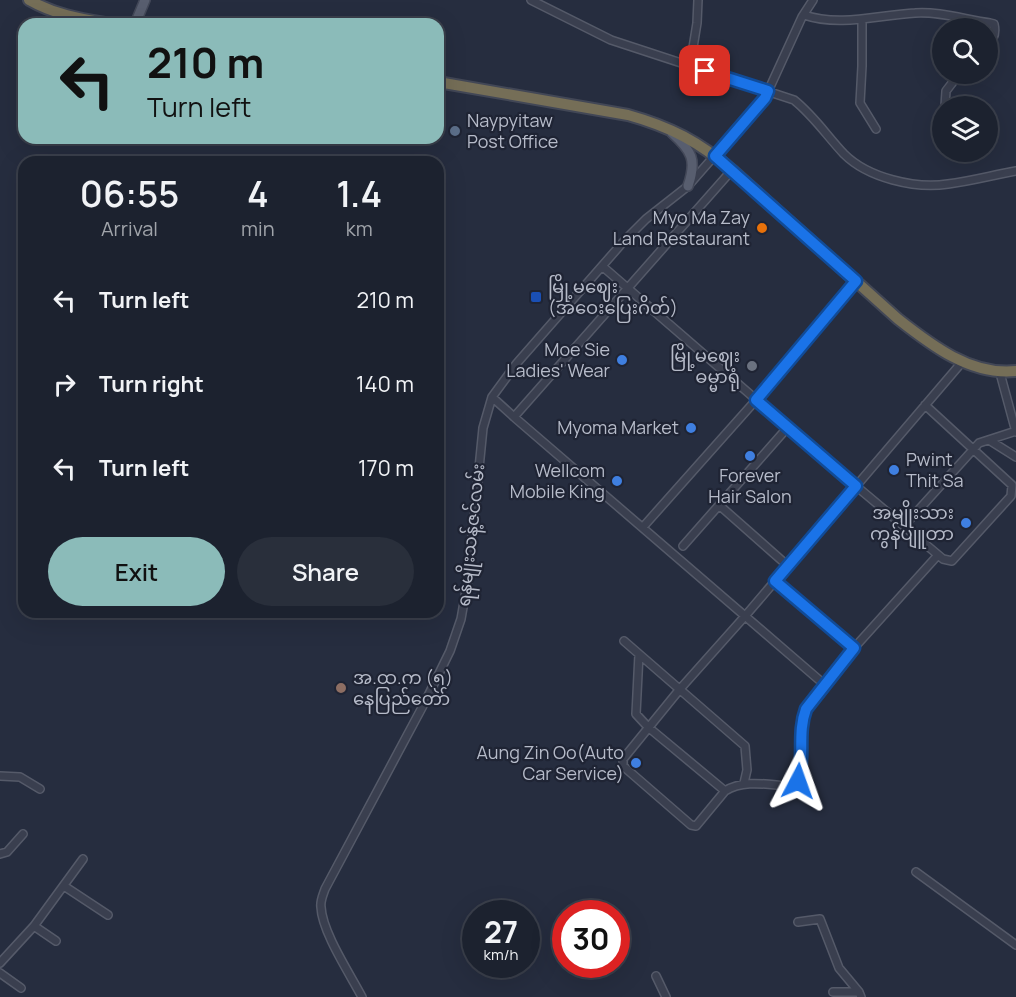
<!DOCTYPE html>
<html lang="en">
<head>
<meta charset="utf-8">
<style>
	body { margin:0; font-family:Manrope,"Noto Sans Myanmar",sans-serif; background:#292f3b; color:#f1f3f6; height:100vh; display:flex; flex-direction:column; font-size:22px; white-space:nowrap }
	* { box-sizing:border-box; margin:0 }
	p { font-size:20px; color:#a0a4aa }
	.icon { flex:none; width:33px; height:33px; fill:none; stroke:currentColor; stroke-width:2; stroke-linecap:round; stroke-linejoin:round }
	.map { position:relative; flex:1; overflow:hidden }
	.details { position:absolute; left:18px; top:156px; width:426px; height:462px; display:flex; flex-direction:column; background:#1c222f; border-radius:18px; box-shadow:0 6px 24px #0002,0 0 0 2px #3a3f4b }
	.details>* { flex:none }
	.hud { position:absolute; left:18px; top:18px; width:426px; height:126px; border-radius:18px; box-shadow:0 6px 24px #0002,0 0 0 2px #3a3f4b; background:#8bbbb9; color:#111; overflow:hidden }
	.buttons { position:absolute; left:932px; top:18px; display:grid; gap:12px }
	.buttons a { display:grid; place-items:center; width:66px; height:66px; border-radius:50%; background:#1c222f; box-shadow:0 6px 24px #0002,0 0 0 2px #3a3f4b; font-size:30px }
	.speed { position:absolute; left:462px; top:900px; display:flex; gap:12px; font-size:30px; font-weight:700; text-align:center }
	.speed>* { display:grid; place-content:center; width:78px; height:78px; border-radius:50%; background:#1c222f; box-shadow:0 6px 24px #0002,0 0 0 2px #3a3f4b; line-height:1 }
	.speed small { font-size:15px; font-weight:400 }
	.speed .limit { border:9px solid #d22; background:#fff; color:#111 }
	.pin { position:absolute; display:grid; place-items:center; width:51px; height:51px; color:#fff; margin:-26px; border-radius:12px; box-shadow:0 3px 9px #0006 }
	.me { position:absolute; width:66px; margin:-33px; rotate:4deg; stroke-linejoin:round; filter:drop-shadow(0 0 4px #0008) }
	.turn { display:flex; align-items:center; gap:21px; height:126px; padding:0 30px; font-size:27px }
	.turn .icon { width:78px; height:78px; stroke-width:2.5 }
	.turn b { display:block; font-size:42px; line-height:51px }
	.eta { display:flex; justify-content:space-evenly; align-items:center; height:102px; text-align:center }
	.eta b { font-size:36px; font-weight:600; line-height:42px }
	.primary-button { display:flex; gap:12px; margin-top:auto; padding:12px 30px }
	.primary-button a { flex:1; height:69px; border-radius:36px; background:#8bbbb9; color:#111; font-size:24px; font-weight:600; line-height:69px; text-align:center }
	.primary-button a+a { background:#292f3b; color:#f1f3f6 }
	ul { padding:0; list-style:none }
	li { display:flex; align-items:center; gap:18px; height:84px; padding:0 30px }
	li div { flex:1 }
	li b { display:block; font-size:22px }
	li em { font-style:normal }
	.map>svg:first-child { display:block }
</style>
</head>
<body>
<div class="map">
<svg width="1016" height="997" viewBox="0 0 1016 997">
	<rect width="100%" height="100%" fill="#262d3f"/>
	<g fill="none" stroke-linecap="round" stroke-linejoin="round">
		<defs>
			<path id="minor" d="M 531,0 L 611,40 L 794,100 C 814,116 827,136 844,154 C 868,178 915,189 948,184 C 971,181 993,175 1016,171
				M 804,15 C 840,27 878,15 915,13 C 938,11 967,20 990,23 L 994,24 C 996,33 994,40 987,45
				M 862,19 L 862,66 L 860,103 L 876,129
				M 690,66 L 697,23 L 698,0
				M 945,106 L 946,91 L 959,74
				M 602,266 L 856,486 L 943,559 L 952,561 L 1011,496 L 1012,485 L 925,405
				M 1000,373 L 1016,432
				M 492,397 L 514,417 L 732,170
				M 514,417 L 825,685
				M 989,440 L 1016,457
				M 719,505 L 788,566
				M 904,526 L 979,443 L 1016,431
				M 643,527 L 756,400 L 856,281
				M 683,546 L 788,427
				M 775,581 L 854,648
				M 624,641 L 745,746 L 747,770 L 744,783
				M 639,654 L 636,714 L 648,727 L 725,791 L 696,826 L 691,825 L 623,766 L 623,759 L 680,689 L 746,615 L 963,361
				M 0,776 L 20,777 L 40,789
				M 725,791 C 744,779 769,785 790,786 L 796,784 L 799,777 L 802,721 L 806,709 L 854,648 L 938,555
				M 0,854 L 7,852 L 23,834
				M 916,872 L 1016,945
				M 64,886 L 108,915
				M 798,922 L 820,919 L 839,968 L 859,992 L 861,997
				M 34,926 L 56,941
				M 0,963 L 34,926 L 83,859
				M 0,973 L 21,988
				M 656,976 L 666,997
				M 833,992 L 859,992
				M 362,997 C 350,974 322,932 321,907 C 320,901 323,895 325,889 L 425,702 L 450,651 L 461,619 L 468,579 L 483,428 L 492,397 L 517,363 L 624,241 L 646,219 L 688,186 L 765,98 L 802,17 L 813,0"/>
			<path id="major" d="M 135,24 L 145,0
				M 672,133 C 692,151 697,160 688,186"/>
			<path id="highway" d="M 29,0 C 55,15 82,19 111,24
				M 438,82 L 628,115 C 671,127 699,142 732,170 L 898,319 C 931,345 971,376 1016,371"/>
		</defs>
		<use href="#minor" stroke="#555a69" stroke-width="10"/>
		<use href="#major" stroke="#434858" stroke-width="12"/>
		<use href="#highway" stroke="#424756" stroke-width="14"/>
		<use href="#minor" stroke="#3a3f4f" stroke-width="7"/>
		<use href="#major" stroke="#585e6f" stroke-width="9"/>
		<use href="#highway" stroke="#756e57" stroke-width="10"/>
	</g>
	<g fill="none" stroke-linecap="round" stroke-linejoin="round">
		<defs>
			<path id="route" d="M 705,71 L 768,91 L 765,98 L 715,156 L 856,281 L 756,400 L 856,486 L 775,581 L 854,648 L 806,709 C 797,733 805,757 798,781"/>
		</defs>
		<use href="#route" stroke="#114b97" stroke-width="15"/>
		<use href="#route" stroke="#1a73e8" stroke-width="10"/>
	</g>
	<circle fill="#5c6f8a" stroke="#1f2434" stroke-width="2" cx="455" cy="131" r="6"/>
	<circle fill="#e8710a" stroke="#1f2434" stroke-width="2" cx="762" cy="228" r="6"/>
	<rect fill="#1a4fb4" stroke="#1f2434" stroke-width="2" x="530" y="291" width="12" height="12" rx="3"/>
	<g fill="#3f7fe0" stroke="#1f2434" stroke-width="2">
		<circle cx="622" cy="360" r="6"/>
		<circle cx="691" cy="428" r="6"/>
		<circle cx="750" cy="456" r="6"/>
		<circle cx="894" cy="470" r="6"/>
		<circle cx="617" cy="481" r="6"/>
		<circle cx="966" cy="523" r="6"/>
		<circle cx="636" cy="763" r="6"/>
	</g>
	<circle fill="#6b7280" stroke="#1f2434" stroke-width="2" cx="752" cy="366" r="6"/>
	<circle fill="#8d6e63" stroke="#1f2434" stroke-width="2" cx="341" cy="688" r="6"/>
	<g text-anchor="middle" stroke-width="4.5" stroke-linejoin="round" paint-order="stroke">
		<g font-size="18" fill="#b6bbc9" stroke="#1f2434" text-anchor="end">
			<text x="467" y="127" text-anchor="start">Naypyitaw<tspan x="467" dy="21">Post Office</tspan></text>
			<text x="750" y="224">Myo Ma Zay<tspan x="750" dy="21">Land Restaurant</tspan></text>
			<text x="548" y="293" text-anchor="start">မြို့မဈေး<tspan x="548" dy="21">(အဝေးပြေးဂိတ်)</tspan></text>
			<text x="610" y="356">Moe Sie<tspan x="610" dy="21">Ladies' Wear</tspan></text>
			<text x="740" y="362">မြို့မဈေး<tspan x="740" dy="21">ဓမ္မာရုံ</tspan></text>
			<text x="679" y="434">Myoma Market</text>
			<text x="906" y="466" text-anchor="start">Pwint<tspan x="906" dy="21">Thit Sa</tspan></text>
			<text x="605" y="477">Wellcom<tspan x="605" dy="21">Mobile King</tspan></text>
			<text x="750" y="482" text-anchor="middle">Forever<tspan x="750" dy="21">Hair Salon</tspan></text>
			<text x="954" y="519">အမျိုးသား<tspan x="954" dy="21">ကွန်ပျူတာ</tspan></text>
			<text x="353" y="684" text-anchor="start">အ.ထ.က (၅)<tspan x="353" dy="21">နေပြည်တော်</tspan></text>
			<text x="624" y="759">Aung Zin Oo(Auto<tspan x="624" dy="21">Car Service)</tspan></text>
		</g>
		<g font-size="18" fill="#b6bbc9" stroke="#1f2434">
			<text transform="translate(471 535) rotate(-84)" y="6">ရန်မျိုးသန့်ဇင်လမ်း</text>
		</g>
	</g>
</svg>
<div class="buttons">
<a><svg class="icon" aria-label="search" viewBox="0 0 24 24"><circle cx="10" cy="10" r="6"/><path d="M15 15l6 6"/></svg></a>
<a><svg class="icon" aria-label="layers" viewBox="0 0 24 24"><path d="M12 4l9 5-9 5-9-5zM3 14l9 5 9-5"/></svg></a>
</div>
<div class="speed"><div>27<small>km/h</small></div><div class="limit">30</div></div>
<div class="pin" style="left:705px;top:71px;background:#d93025"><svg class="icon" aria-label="arrive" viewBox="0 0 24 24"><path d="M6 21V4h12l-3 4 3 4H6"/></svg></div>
<svg class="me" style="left:798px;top:781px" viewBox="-20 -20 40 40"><path d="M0-17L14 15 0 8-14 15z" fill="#1a73e8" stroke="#fff" stroke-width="4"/></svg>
<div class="hud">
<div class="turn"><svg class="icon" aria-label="left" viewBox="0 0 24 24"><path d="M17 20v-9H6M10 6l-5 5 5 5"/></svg><div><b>210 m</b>Turn left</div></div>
</div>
<section class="details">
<div class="eta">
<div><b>06:55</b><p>Arrival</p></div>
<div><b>4</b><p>min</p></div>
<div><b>1.4</b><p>km</p></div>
</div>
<ul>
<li><svg class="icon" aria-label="left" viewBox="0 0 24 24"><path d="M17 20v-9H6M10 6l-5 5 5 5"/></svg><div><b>Turn left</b></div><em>210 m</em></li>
<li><svg class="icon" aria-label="right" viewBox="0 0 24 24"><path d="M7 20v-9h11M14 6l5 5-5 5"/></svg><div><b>Turn right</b></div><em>140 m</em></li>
<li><svg class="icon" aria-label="left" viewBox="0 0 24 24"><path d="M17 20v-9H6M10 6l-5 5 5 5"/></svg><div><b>Turn left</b></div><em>170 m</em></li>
</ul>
<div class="primary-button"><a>Exit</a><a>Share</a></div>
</section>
</div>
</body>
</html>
